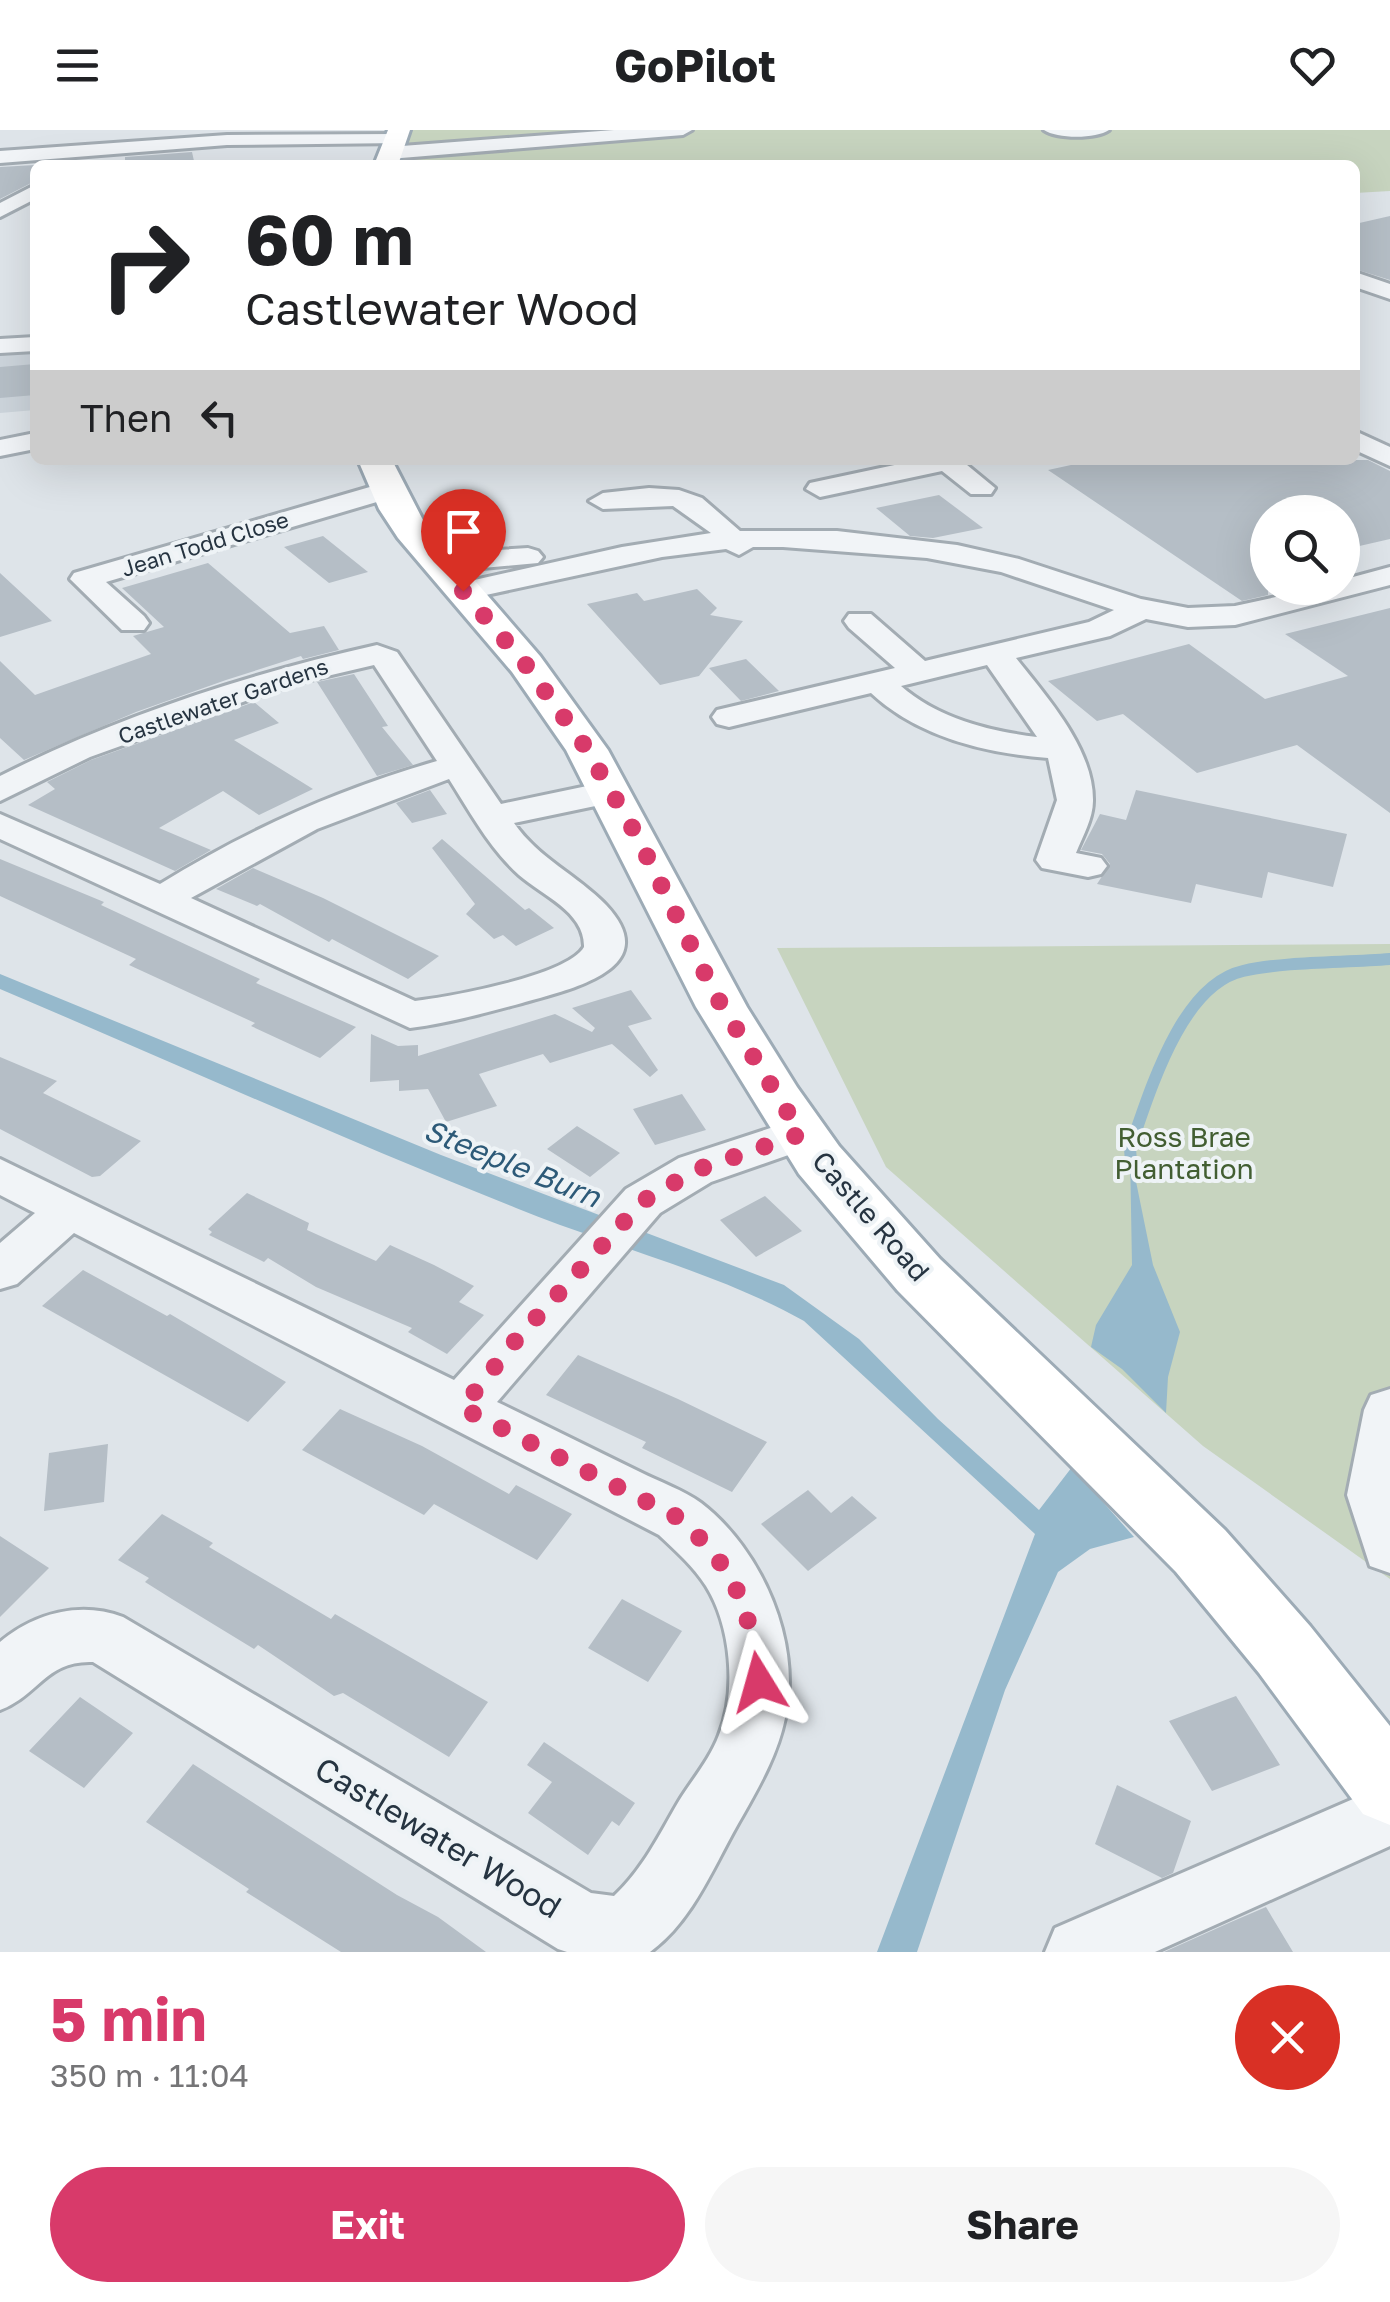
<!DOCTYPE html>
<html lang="en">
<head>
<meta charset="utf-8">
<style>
	body { margin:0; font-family:"Golos Text",sans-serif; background:#f6f6f6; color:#202124; height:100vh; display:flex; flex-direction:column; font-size:38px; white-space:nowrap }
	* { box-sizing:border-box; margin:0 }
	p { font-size:32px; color:#757577 }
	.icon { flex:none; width:55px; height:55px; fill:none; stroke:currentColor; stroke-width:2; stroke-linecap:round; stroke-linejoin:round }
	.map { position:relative; height:1822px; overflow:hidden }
	.drawer { display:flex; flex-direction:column; background:#fff; flex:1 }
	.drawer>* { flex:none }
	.banner { position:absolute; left:30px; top:30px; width:1330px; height:305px; border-radius:15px; box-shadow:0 10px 40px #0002; background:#fff; color:#202124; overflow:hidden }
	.tools { position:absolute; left:1250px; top:365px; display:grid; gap:20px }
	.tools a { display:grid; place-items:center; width:110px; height:110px; border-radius:50%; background:#fff; box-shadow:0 10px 40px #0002; font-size:50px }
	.pin { position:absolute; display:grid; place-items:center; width:85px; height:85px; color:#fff; margin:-102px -42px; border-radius:50% 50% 50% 0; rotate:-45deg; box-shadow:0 0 10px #0007 }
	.pin .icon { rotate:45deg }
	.me { position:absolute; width:110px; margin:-55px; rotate:352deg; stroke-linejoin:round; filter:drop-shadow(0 0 8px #0008) }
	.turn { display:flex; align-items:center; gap:35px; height:210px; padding:0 50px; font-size:45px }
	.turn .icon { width:130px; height:130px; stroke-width:2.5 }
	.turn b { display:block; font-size:70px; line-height:85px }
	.then { display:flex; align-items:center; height:95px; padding:0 50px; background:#0003; gap:20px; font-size:38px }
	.round { display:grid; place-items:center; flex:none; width:105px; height:105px; border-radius:52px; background:#f6f6f6 }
	.headline { display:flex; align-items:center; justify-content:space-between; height:170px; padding:0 50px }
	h1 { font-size:60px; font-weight:700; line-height:75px; color:#d83a6a }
	.button { display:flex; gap:20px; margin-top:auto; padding:20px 50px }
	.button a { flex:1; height:115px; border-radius:60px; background:#d83a6a; color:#fff; font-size:40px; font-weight:700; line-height:115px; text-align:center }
	.button a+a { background:#f6f6f6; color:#202124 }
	header { display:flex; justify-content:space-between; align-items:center; height:130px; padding:0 50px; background:#fff; font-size:45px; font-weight:700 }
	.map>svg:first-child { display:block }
</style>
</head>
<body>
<header><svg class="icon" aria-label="menu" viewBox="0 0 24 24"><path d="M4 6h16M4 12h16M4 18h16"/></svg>GoPilot<svg class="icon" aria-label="heart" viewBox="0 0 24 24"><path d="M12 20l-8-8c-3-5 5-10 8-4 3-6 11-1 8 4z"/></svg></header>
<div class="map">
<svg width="1390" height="1822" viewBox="0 0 1390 1822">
	<rect width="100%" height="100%" fill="#dee4e9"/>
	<path fill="#ccd4db" d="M 35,219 L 35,280 L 0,283 L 0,222 Z"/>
	<path fill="#c7d4bf" d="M 412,0 L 1390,0 L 1390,61 L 1355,63 L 1355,35 L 400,35 Z
		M 1390,814 L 1390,1449 L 1203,1316 L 886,1037 L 777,818 Z"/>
	<path fill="#96b9cc" d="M 0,844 L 441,1025 L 784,1155 L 859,1209 L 938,1289 L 1039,1380 L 1072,1337 L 1134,1407 L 1090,1419 L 1058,1442 L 1005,1560 L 917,1822 L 877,1822 L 1035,1404 L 804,1191 C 717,1142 609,1116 516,1078 C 342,1009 172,932 0,859 Z
		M 1130,1022 L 1153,1135 L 1180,1202 L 1168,1247 L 1166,1283 L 1122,1239 L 1091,1217 L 1096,1195 L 1132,1135 Z"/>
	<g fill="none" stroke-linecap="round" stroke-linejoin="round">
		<path stroke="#96b9cc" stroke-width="12" d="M 1131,1033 L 1130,1018 C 1149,965 1180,855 1243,841 C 1287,831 1344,833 1390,829"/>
	</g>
	<path fill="#b5bec6" d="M 192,22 L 194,31 L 125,34 L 125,27 Z
		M 35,35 L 35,51 L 0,69 L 0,37 Z
		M 1390,86 L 1390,150 L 1355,139 L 1355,94 Z
		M 35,234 L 35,265 L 0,268 L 0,237 Z
		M 1094,330 L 1368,330 L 1390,341 L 1390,409 L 1342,420 L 1342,382 L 1268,382 L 1268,465 L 1242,471 L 1048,340 Z
		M 939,365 L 983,398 L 933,408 L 910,406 L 876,378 Z
		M 323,406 L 368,442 L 329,453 L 284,417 Z
		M 208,433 L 290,503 L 324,496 L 339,520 L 303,529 L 301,526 L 226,550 L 136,582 L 24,630 L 0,608 L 0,531 L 35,565 L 151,524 L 133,506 L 164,497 L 122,458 Z
		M 0,443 L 52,491 L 0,507 Z
		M 697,459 L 717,478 L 710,485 L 743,491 L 699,546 L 660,555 L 587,474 L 637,463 L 644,471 Z
		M 1390,478 L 1390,683 L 1297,615 L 1197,643 L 1123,584 L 1097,591 L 1048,551 L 1189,514 L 1265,569 L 1348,546 L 1285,504 Z
		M 746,529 L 779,561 L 741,571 L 709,538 Z
		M 354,544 L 388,596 L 382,597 L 413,635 L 377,646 L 317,552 Z
		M 254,572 L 279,593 L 234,610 L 313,659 L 259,685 L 223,661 L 159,698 L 211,720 L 175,741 L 28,675 L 55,659 L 47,652 L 91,630 Z
		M 430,660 L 447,684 L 412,693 L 396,673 Z
		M 1136,660 L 1347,704 L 1333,757 L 1268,742 L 1262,768 L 1196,754 L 1191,773 L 1097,754 L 1110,734 L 1102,724 L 1081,720 L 1100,684 L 1126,690 Z
		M 442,709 L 525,780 L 529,778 L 554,798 L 516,816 L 503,805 L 494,809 L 466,784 L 475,774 L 432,718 Z
		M 0,729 L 104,772 L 101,775 L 260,849 L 256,853 L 356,897 L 320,928 L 251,896 L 255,893 L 129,835 L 136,829 L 0,766 Z
		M 253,738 L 323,768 L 439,826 L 408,849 L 332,809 L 329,812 L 260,774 L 257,776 L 216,759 Z
		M 631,860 L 652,889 L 628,896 L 658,940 L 650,947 L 612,914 L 550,933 L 543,924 L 479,944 L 497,976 L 446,992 L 428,959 L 399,961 L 399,950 L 370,952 L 371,904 L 398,916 L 418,915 L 418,926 L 555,884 L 592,902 L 595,898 L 572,878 Z
		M 0,927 L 57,951 L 43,963 L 141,1011 L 100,1046 L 92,1047 L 0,999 Z
		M 682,964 L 706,1000 L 655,1015 L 633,979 Z
		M 577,996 L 620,1023 L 590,1047 L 547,1019 Z
		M 247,1063 L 309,1093 L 307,1100 L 376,1131 L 390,1115 L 434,1135 L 474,1156 L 459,1172 L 484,1185 L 447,1224 L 408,1202 L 412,1198 L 316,1157 L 268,1128 L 264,1132 L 209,1105 L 212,1102 L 208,1099 Z
		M 765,1066 L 802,1101 L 756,1127 L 720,1090 Z
		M 83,1140 L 167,1186 L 170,1184 L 286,1252 L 248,1292 L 42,1176 Z
		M 578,1225 L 678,1269 L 767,1312 L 732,1362 L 642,1318 L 646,1312 L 546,1265 Z
		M 340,1279 L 422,1316 L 509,1364 L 516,1355 L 572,1384 L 537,1430 L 434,1374 L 424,1385 L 302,1320 Z
		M 108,1314 L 104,1372 L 44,1381 L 49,1323 Z
		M 808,1360 L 831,1383 L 852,1366 L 877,1388 L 808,1441 L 761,1394 Z
		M 162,1384 L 213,1413 L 209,1417 L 331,1489 L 335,1484 L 488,1572 L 449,1627 L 343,1563 L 334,1566 L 258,1515 L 254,1519 L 172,1469 L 145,1452 L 149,1448 L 118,1430 Z
		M 0,1406 L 49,1438 L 0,1487 Z
		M 622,1469 L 682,1501 L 648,1552 L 588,1518 Z
		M 1236,1566 L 1280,1635 L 1212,1661 L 1169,1591 Z
		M 80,1567 L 133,1603 L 84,1658 L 29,1621 Z
		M 544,1612 L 635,1673 L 619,1696 L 612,1691 L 588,1725 L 528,1683 L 552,1652 L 527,1635 Z
		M 193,1634 L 397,1765 L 438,1787 L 486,1822 L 341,1822 L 246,1762 L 249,1759 L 146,1692 Z
		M 1117,1655 L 1191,1691 L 1173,1743 L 1162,1748 L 1095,1714 Z
		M 1266,1777 L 1293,1822 L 1164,1822 L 1231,1792 Z"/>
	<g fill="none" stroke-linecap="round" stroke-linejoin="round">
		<defs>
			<path id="minor" d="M 614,0 L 692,0 L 683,5 L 389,29 L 380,23 L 389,17 Z
				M 1044,0 L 1109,0 C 1096,9 1057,9 1044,0 Z
				M 396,4 L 405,9 L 402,13 L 227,15 L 0,33 L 0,21 L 227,5 Z
				M 35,55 L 35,69 L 0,87 L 0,73 Z
				M 1355,142 L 1390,154 L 1390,169 L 1355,157 Z
				M 35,207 L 35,221 L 0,223 L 0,209 Z
				M 1355,301 L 1390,317 L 1390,336 L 1355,320 Z
				M 35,303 L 35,319 L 0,326 L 0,310 Z
				M 918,330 L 961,330 L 995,358 L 991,364 L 971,364 L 942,341 L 820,367 L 806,359 L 810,353 Z
				M 387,352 L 401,360 L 397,366 L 106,452 L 144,486 L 149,493 L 144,500 L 122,500 L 70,449 L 74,443 Z
				M 649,358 L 679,360 L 702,368 L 740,401 L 837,401 L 957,415 L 1019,429 L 1141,469 L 1188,478 L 1235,476 L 1317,458 L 1342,458 L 1342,450 L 1390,437 L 1390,455 L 1235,495 L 1188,497 L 1146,489 L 1110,506 L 1016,528 C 1046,566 1094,619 1093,671 C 1093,688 1083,706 1076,723 L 1101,728 L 1107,736 L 1101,744 L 1088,747 L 1042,738 L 1036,730 L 1057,670 L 1048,628 C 985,623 918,607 871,563 L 729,597 L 717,594 L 712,587 L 717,580 L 895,538 L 849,498 L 844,491 L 849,484 L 871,484 L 925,531 L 1089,492 L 1114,480 L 1001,442 L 927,428 L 783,417 L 753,417 L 739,425 L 726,419 L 662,427 L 463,470 L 452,467 L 448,461 L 452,455 L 622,417 L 711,403 L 673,376 L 603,379 L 589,371 L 603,363 ZM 987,535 L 1037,607 C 989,601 939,589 901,556 Z
				M 528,418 L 538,421 L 543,427 L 538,433 L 439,442 L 429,439 L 424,433 L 429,427 L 439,424 Z
				M 377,515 L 397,522 L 501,674 L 611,651 L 624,654 L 629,662 L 624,670 L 514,693 C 539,729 577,745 606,775 C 667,840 566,860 522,873 C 485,883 449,893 410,898 L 0,709 L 0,684 L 160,754 C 247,700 339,659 437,631 L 374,535 L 293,554 L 90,627 L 0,671 L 0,646 C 119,586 247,544 377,515 ZM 449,649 C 470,682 490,719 519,745 C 543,766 585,782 584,817 C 567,846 449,867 415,871 L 191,768 L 317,699 Z
				M 801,988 L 817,993 L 824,1004 L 817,1015 L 711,1052 L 660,1083 L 497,1272 C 545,1295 593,1319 640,1342 C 660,1352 683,1360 701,1373 C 762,1420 802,1512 785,1588 C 778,1623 760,1655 743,1685 C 715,1732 695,1789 650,1822 L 567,1822 L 558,1819 L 93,1532 C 46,1530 39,1565 0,1580 L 0,1512 C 35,1483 80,1471 123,1487 L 591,1763 L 614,1766 C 643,1739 659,1705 679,1671 C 692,1650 710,1629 719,1605 C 737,1561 731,1496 706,1456 C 693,1436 676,1421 659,1405 L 74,1103 L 17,1154 L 0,1159 L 0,1113 L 35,1083 L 0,1065 L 0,1029 L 454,1250 L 626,1059 L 679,1028 Z
				M 1390,1259 L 1390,1443 L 1370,1436 L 1347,1365 L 1364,1280 L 1371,1265 Z
				M 1390,1653 L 1390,1716 L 1155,1822 L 1045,1822 L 1055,1798 Z"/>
			<path id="major" d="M 388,0 L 410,0 L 398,35 L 374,35 Z
				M 358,330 L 392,330 L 424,392 L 540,526 L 608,620 L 747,877 L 797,957 L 839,1016 L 940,1129 L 1225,1400 L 1310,1496 L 1390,1596 L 1390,1695 L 1363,1684 L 1259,1543 L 1176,1442 L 898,1161 L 799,1044 L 696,877 L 566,620 L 512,542 L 398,408 L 379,379 Z"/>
		</defs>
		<use href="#minor" stroke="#a3acb3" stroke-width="6"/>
		<use href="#major" stroke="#9dabb6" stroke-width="6"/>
		<use href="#minor" fill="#f1f4f7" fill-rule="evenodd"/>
		<use href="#major" fill="#fff" fill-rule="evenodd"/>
	</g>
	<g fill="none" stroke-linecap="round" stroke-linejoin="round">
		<path stroke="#d83a6a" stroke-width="18" stroke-dasharray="0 32.4" d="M 463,461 L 526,535 L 584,615 L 637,706 L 716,866 L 801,1004 L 696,1040 L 643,1071 L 516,1210 L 462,1278 L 679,1388 C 737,1441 749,1475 759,1552"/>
	</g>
	<g text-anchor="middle" stroke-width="8" stroke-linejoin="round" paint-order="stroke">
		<g font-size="22" fill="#263441" stroke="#eef3f6">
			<text transform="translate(205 414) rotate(-17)" y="8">Jean Todd Close</text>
			<text transform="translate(223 571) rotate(-19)" y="8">Castlewater Gardens</text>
		</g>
		<g font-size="28" fill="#425e32" stroke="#eef3f6">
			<text x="1184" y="1017">Ross Brae<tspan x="1184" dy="32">Plantation</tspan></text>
		</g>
		<g font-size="28" fill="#263441" stroke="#eef3f6">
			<text transform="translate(871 1086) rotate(49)" y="10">Castle Road</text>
		</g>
		<g font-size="30" font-style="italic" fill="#2d5a78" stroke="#eef3f6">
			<text transform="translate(512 1034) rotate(22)" y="10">Steeple Burn</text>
		</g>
		<g font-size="32" fill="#263441" stroke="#eef3f6">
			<text transform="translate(438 1708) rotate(31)" y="11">Castlewater Wood</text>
		</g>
	</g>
</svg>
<div class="tools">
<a><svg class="icon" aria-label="search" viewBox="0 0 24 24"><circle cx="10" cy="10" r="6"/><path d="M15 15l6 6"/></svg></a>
</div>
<div class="pin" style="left:463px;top:461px;background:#d93025"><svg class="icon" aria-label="arrive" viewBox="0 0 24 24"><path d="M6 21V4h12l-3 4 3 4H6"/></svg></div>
<svg class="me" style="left:759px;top:1552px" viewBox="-20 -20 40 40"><path d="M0-17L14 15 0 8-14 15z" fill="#d83a6a" stroke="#fff" stroke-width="4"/></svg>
<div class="banner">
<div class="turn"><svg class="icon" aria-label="right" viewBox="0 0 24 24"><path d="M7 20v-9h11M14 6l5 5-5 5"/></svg><div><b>60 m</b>Castlewater Wood</div></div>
<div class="then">Then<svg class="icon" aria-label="left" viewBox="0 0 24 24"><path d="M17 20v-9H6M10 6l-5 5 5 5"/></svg></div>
</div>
</div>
<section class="drawer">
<div class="headline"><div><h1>5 min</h1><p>350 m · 11:04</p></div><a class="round" style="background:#d93025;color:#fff"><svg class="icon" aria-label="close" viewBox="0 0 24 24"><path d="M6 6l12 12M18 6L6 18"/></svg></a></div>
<div class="button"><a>Exit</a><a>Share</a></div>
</section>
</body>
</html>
